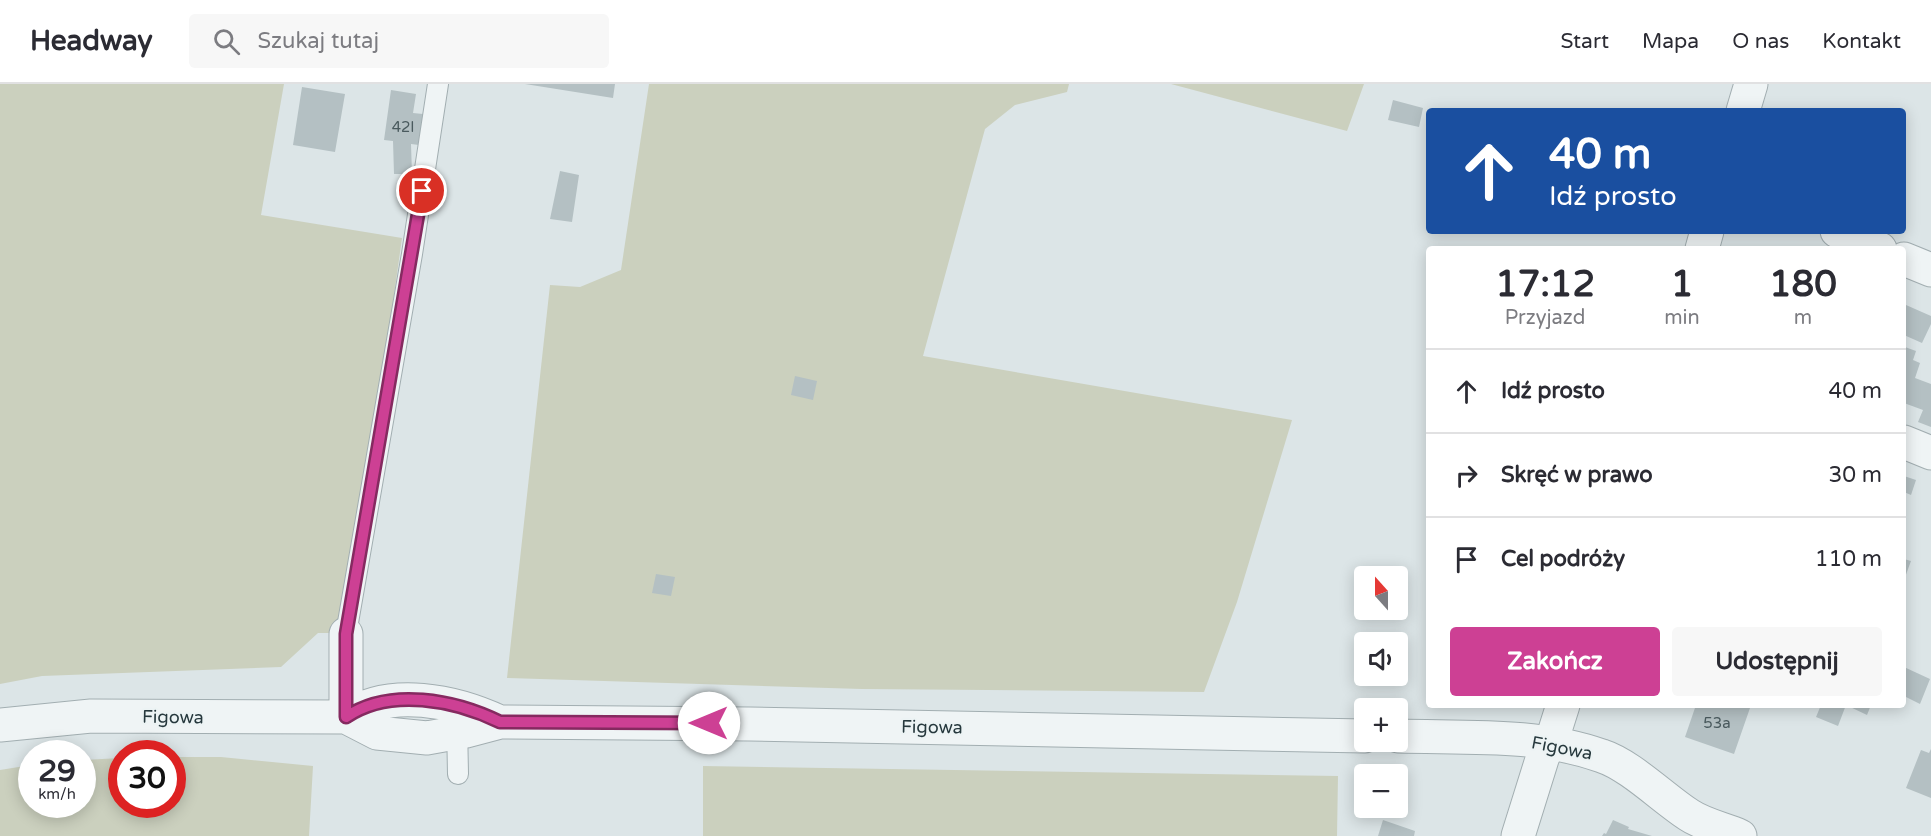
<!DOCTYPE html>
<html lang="pl">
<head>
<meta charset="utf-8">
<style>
	body { margin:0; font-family:"Varela Round",sans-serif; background:#f7f7f7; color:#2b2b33; height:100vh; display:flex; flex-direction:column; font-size:22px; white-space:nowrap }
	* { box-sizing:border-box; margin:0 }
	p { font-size:20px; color:#7c7c81 }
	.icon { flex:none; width:33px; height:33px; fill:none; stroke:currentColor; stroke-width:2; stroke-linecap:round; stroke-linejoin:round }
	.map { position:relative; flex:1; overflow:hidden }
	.sheet { position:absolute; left:1426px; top:162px; width:480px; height:462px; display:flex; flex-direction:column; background:#fff; border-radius:6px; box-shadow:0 3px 15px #0003 }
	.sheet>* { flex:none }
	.banner { position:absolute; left:1426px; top:24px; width:480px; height:126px; border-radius:6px; box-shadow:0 3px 15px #0003; background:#1a4fa0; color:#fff; overflow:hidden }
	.needle { width:39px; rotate:339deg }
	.fabs { position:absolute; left:1354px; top:482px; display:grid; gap:12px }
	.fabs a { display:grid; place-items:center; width:54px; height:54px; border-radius:6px; background:#fff; box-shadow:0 3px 15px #0003; font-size:30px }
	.speed { position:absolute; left:18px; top:656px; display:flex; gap:12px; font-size:30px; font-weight:700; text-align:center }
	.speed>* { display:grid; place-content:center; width:78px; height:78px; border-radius:50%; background:#fff; box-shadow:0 3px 15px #0003; line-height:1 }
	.speed small { font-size:15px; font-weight:400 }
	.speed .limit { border:9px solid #d22; background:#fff; color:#111 }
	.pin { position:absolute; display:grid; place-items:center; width:51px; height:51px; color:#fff; margin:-26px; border:3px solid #fff; border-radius:50%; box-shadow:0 2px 6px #0007 }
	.me { position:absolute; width:66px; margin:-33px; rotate:270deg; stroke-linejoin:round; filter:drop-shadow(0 0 4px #0008) }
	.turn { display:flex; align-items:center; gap:21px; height:126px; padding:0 24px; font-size:27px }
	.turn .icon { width:78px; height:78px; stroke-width:2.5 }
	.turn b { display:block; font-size:42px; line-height:51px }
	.eta { display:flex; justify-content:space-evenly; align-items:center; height:102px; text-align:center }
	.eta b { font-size:36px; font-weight:700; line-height:42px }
	.button { display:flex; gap:12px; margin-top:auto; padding:12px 24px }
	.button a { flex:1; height:69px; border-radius:6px; background:#cd4094; color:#fff; font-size:24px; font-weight:700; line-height:69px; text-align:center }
	.button a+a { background:#f7f7f7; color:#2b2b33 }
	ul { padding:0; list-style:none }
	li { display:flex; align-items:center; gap:18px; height:84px; padding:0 24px; border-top:2px solid #e1e1e2 }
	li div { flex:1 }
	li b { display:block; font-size:22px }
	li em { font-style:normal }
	header { display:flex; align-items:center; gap:36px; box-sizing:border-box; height:84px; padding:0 30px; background:#fff; border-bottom:2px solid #e1e1e2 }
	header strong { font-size:28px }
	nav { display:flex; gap:33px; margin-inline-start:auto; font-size:21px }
	.search { width:420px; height:54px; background:#f7f7f7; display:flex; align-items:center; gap:15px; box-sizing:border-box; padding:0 21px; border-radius:6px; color:#7c7c81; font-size:22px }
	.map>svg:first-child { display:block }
</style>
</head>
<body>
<header>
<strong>Headway</strong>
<div class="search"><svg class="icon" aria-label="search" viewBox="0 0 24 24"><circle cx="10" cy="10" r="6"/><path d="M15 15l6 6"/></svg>Szukaj tutaj</div>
<nav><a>Start</a><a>Mapa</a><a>O nas</a><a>Kontakt</a></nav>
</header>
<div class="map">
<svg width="1931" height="752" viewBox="0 0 1931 752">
	<rect width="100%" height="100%" fill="#dce5e7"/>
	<path fill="#cbd0be" d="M 0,0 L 284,0 L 261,131 L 402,154 L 377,333 L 337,549 L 318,549 L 281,583 L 42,592 L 0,600 Z
		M 649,0 L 1069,0 L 1067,8 L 1015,21 L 985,45 L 923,272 L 1292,336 L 1237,518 L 1204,608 L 862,605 L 507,594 L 550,201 L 580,203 L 621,186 Z
		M 1171,0 L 1364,0 L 1347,47 Z
		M 173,673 L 221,673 L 313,682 L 309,752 L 0,752 L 0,686 L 31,681 L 32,720 L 82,720 L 83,676 L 121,674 L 122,720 L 172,720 Z
		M 703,682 L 1338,692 L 1337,752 L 703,752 Z"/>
	<path fill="#b4c0c3" d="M 525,0 L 615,0 L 613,14 Z
		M 302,3 L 345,10 L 335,68 L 293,61 Z
		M 391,6 L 416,10 L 413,29 L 423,30 L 419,61 L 411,60 L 412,90 L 394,90 L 393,57 L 384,56 Z
		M 1393,16 L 1423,24 L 1419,43 L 1388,36 Z
		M 560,87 L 579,91 L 572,138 L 550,135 Z
		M 1906,221 L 1931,232 L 1931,240 L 1922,259 L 1904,251 L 1904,227 Z
		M 1905,263 L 1916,267 L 1913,276 L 1920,279 L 1915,294 L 1931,300 L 1931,343 L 1918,338 L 1923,326 L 1904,319 Z
		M 795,292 L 817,297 L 813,316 L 791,311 Z
		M 1904,392 L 1916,396 L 1911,411 L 1904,408 Z
		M 1904,475 L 1911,477 L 1904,496 Z
		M 656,490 L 675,493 L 671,512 L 652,509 Z
		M 1904,583 L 1930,595 L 1920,620 L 1904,612 Z
		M 1696,621 L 1739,621 L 1750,624 L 1734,670 L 1685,653 Z
		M 1821,621 L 1871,621 L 1867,631 L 1846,621 L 1838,642 L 1816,633 Z
		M 1931,665 L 1931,714 L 1906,704 L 1921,666 L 1929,669 Z
		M 1383,736 L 1415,747 L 1414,752 L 1378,752 Z
		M 1613,736 L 1629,743 L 1628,745 L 1652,752 L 1602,752 L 1604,749 L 1606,750 Z"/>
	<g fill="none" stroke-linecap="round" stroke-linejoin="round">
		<defs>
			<path id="lane" d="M 346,550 L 412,170 L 438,0
				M 457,640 L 458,690"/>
			<path id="street" d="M 1743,27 L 1751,0
				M 1837,147 L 1880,165
				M 1702,165 L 1707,147
				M 1904,175 L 1931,186
				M 1904,358 L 1931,369
				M 346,633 C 390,603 455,617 500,638
				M 346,633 L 346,550
				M 0,641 L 91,632 L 346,633 L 377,649 L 427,654 L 466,647 L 500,638 L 750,640 L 1365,652
				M 1398,652 C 1466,654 1538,649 1602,672 C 1630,681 1664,715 1689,731 C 1704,741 1724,745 1740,752
				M 1518,752 L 1543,672 L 1551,659 L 1563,621"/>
		</defs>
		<use href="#lane" stroke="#a2aeb1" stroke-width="22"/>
		<use href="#street" stroke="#a2aeb1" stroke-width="35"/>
		<use href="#lane" stroke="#eff4f5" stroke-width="20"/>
		<use href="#street" stroke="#eff4f5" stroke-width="33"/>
	</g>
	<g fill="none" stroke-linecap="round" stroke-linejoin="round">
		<defs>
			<path id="route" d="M 422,107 L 346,550 L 346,633 C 390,603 455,616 500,638 L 709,639"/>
		</defs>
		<use href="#route" stroke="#852a60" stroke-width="15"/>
		<use href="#route" stroke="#cd4094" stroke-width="10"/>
	</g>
	<g text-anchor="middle" stroke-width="4.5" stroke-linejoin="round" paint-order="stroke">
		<g font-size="15" fill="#4a5a5e">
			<text x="403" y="48">42l</text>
			<text x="1717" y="644">53a</text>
		</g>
		<g font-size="18" fill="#26383d" stroke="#ecf3f4">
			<text transform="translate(173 633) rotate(1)" y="6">Figowa</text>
			<text transform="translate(932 643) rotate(1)" y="6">Figowa</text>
			<text transform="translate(1562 664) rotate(11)" y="6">Figowa</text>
		</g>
	</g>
</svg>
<div class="fabs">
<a><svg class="needle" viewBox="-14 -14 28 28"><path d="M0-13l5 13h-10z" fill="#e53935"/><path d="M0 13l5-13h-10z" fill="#7c7c81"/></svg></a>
<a><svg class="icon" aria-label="sound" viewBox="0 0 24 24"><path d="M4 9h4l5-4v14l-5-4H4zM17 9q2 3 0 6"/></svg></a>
<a>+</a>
<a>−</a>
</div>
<div class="speed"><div>29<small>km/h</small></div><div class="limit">30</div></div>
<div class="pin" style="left:422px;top:107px;background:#d93025"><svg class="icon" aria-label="arrive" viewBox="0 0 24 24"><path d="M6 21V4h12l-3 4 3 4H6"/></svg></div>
<svg class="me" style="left:709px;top:639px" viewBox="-20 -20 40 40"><circle r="19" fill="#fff"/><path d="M0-13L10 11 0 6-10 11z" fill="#cd4094"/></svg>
<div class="banner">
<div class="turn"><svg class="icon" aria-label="ahead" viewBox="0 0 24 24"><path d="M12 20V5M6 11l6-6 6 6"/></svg><div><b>40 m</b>Idź prosto</div></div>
</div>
<section class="sheet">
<div class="eta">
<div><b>17:12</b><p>Przyjazd</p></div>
<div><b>1</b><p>min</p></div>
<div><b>180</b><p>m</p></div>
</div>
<ul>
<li><svg class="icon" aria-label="ahead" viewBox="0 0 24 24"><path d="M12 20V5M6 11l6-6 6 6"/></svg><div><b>Idź prosto</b></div><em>40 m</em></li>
<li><svg class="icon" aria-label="right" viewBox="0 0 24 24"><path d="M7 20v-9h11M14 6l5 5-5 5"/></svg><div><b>Skręć w prawo</b></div><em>30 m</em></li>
<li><svg class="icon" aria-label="arrive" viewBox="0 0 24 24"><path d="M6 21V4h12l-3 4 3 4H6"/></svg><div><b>Cel podróży</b></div><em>110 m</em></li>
</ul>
<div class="button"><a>Zakończ</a><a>Udostępnij</a></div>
</section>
</div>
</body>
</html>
